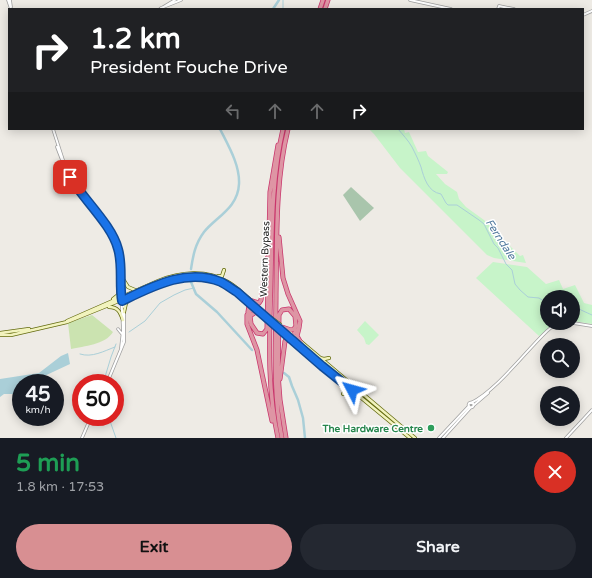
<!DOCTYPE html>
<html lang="en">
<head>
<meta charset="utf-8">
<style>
	body { margin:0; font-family:"Varela Round",sans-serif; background:#242831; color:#f1f3f6; height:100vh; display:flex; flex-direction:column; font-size:15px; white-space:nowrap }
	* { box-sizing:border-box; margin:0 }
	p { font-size:13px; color:#9ea1a6 }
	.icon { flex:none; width:22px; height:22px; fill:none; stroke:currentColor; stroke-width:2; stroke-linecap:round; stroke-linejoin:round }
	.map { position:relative; height:438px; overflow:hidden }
	.details { display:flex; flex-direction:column; background:#171b24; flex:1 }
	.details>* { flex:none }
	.top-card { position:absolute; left:8px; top:8px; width:576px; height:122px; border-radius:0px; box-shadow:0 2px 10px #0003; background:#202124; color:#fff; overflow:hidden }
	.tools { position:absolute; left:540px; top:290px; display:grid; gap:8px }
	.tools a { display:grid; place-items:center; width:40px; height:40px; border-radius:50%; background:#171b24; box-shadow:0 2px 10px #0003; font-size:20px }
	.speed { position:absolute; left:12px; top:374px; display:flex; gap:8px; font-size:20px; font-weight:700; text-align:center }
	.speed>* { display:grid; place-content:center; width:52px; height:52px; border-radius:50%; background:#171b24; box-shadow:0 2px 10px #0003; line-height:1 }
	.speed small { font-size:10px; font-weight:400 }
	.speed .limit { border:6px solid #d22; background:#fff; color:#111 }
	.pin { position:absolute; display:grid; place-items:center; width:34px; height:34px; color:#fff; margin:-17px; border-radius:8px; box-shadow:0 2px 6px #0006 }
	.me { position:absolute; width:44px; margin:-22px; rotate:309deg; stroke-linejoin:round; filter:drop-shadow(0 0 3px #0008) }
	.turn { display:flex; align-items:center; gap:14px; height:84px; padding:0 16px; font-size:18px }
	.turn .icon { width:52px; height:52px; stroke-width:2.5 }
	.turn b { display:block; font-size:28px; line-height:34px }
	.lanes { display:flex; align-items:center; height:38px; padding:0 16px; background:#0003; justify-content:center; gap:20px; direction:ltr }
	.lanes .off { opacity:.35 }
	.round { display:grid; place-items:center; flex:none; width:42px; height:42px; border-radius:21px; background:#242831 }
	.overview { display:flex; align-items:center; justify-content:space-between; height:68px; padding:0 16px }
	h1 { font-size:24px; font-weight:700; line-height:30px; color:#1e9e55 }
	.button { display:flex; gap:8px; margin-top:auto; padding:8px 16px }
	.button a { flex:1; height:46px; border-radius:24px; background:#d88f92; color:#111; font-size:16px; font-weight:700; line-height:46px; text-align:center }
	.button a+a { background:#242831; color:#f1f3f6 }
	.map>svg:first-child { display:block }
</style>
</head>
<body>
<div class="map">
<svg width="592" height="438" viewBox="0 0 592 438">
	<rect width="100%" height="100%" fill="#eeebe5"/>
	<path fill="#cbe3b0" d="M 92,315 L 113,332 C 105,345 84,346 71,349 L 68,323 Z"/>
	<path fill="#a9c5ac" d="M 351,187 L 374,208 L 360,221 L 343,195 Z"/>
	<path fill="#c7f4c9" d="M 369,129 L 404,129 L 405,133 L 409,132 L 418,152 L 426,151 L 428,156 L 448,172 L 447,174 L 436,174 L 445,184 L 457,192 L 459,199 L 466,207 L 484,220 L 520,256 L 523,255 L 526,263 L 494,258 L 487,255 L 400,168 L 374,134 Z
		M 493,262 L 527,267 L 546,284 L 559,280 L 563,289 L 575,285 L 584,303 L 592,305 L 592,324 L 573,321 L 573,297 L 547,297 L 547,323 L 558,323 L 552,325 L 539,336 L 476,278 Z
		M 365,321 L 379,335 L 369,345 L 366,344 L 364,338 L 357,330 Z"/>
	<path fill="#aacfd8" d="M 68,353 L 70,364 L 40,378 L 34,383 L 21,383 L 21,394 L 4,394 L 0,397 L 0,379 L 39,373 L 61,356 Z"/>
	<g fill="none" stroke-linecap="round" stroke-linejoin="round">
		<path stroke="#aacfd8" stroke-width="1" d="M 283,9 L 283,0
			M 398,129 C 403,135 408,140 412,147 C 415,153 419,161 421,167 C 424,178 428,192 441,194 L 446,203 L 448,205 L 457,205 L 479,220 L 484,224 L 494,244 L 498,248 L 506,264 L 512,270 L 515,284 L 520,290 L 528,297 L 539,298 L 547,303
			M 573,304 L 581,310 L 592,315
			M 129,332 L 145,321 L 160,303 L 174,295 L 185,290 L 194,288
			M 80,354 C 92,358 104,351 115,347
			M 105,377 L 111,357 L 116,344
			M 110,421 L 116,438"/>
		<path stroke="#aacfd8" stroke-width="2.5" d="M 273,9 L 279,0
			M 191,269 C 193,256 195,244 204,232 C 216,217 238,208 239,184 C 240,165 228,145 220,129
			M 191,282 L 196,294 L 217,312 L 252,350
			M 284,373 L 289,377 L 292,386 L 298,400 L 303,418 L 305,438"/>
		<defs>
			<path id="tertiary" d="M 8,0 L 11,9
				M 10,0 L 11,7
				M 410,0 L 451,9
				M 161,8 L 181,0
				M 160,9 L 175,0
				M 498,9 L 499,6 L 514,9
				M 583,15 L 592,11
				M 53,129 L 63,160 L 69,171 L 109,230 L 117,244 L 122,261 L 124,307
				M 57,147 L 62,160
				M 68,167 L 72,170 L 77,171
				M 59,171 L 63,169 L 64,165
				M 64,173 L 70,177
				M 69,175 L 79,189
				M 119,253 L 123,330 L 121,348
				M 573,323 L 592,326
				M 118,329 L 122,334
				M 107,383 L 124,342 L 124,312
				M468.5 405a2.5 2.5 0 1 1 5 0a2.5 2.5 0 1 1-5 0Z
				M 471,403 C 497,390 525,352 547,331 L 553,326 L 563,323
				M 474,405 L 488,393
				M 82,438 L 91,417
				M 439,438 L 469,406
				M 443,438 L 471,407
				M 566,438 L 592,410"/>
			<path id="secondary" d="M 218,276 L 222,276 L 224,270
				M 123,279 L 128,287 L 135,290
				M 113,299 L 118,295 L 120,286
				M 247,301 L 261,314
				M 256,305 L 266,314
				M 109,307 C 118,307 120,312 123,320
				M 124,312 L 126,303 L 130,298
				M 67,321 L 158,281 C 180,272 206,269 228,282 C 237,287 244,295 252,301
				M 286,329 L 415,438
				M 281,330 L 290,338
				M 0,333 L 29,329
				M 0,335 L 11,335 L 67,322 L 168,281 C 197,271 221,279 243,298
				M 302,349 L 410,438
				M 320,358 L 324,359 L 329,358
				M 346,393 L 357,394
				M 343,394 L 346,390 L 346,386"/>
			<path id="motorway" d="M 320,9 L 323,0
				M 325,9 L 328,0
				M 279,237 L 283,278 L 288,294 L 300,321 L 299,328 L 297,336 L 301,343
				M 242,297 L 249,306 L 248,312
				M 252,301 L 259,303 L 261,300 L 267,258
				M 256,305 L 247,315 L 247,324 L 257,350 L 272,421
				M 266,318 L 256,312 L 250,316 L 251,324 L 257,333 L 263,334 L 267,329 L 270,192 L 278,145
				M 288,337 L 292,336 L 297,330
				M 280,379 L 285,341 L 290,340 L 304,350
				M 280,400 L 278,374 L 279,315 L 282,310 L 289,309 L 295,316 L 296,326 L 294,329 L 291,330 L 282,327
				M 280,400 L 286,438
				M 278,438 C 266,384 270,330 271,274 C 272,226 272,176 283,129
				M 282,438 C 272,390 276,341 276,293 C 277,238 275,182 288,129"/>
		</defs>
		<use href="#tertiary" stroke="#9f9f9f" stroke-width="3.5"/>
		<use href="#secondary" stroke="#646b10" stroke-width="4"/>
		<use href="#motorway" stroke="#c9366c" stroke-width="5"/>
		<use href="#tertiary" stroke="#fff" stroke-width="2"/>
		<use href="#secondary" stroke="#f2f3be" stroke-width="2.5"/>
		<use href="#motorway" stroke="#de95a4" stroke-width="3.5"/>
		<defs>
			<path id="secondary-bridge" d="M 266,314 L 281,325
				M 266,318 L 281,330"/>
		</defs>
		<use href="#secondary-bridge" stroke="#646b10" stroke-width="4" stroke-linecap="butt"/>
		<use href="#secondary-bridge" stroke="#f2f3be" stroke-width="2.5"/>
	</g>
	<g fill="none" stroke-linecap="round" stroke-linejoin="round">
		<defs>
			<path id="route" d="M 70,177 C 83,199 112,225 118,249 C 123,265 119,284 122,301 C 153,286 187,268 221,282 C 227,285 232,289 237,292 L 322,366 L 352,390"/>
		</defs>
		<use href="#route" stroke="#114b97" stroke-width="10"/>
		<use href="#route" stroke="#1a73e8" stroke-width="7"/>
	</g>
	<circle fill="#2e9e5b" stroke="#fff" stroke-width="1.5" cx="431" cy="428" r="4"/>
	<g text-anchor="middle" stroke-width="3" stroke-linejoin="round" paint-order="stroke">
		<g font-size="10" fill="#1e1e1e" stroke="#fff">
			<text transform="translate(264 259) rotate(-88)" y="4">Western Bypass</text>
		</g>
		<g font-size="10" font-weight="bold" fill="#27864d" stroke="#fff" text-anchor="end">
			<text x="423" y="432">The Hardware Centre</text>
		</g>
		<g font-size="11" font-style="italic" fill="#517a9e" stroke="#fff">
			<text transform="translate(501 239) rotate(57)" y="4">Ferndale</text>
		</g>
	</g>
</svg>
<div class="tools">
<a><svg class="icon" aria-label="sound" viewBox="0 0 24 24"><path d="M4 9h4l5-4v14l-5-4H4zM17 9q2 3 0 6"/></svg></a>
<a><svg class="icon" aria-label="search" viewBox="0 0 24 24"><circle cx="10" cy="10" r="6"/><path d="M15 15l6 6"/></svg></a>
<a><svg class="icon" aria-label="layers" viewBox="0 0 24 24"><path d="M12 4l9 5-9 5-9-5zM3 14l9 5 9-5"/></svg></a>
</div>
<div class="speed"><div>45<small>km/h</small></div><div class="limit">50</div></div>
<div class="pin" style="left:70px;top:177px;background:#d93025"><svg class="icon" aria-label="arrive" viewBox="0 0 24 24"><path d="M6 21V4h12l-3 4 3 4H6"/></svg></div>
<svg class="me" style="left:352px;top:390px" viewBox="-20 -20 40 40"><path d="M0-17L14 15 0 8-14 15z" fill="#1a73e8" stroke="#fff" stroke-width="4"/></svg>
<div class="top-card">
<div class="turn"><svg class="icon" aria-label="right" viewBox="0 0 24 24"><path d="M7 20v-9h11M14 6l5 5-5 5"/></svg><div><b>1.2 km</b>President Fouche Drive</div></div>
<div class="lanes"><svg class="icon off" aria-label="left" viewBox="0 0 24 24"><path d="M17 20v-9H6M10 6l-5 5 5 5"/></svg><svg class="icon off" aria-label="ahead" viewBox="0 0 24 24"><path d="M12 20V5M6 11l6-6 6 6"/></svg><svg class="icon off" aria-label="ahead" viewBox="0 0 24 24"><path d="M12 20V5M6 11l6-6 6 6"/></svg><svg class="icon" aria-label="right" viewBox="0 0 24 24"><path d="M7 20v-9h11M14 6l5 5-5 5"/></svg></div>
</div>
</div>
<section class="details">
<div class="overview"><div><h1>5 min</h1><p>1.8 km · 17:53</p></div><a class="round" style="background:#d93025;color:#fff"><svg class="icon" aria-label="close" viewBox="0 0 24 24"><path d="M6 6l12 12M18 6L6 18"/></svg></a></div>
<div class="button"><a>Exit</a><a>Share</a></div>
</section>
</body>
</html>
